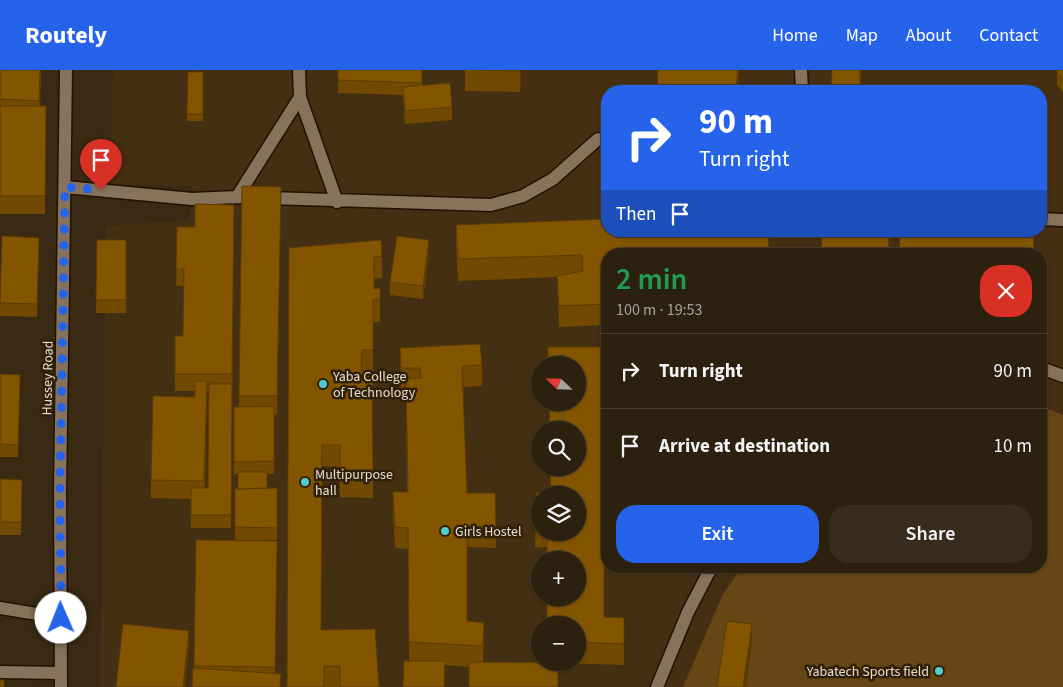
<!DOCTYPE html>
<html lang="en">
<head>
<meta charset="utf-8">
<style>
	body { margin:0; font-family:"Source Sans 3",sans-serif; background:#382d1c; color:#f1f3f6; height:100vh; display:flex; flex-direction:column; font-size:19px; white-space:nowrap }
	* { box-sizing:border-box; margin:0 }
	p { font-size:16px; color:#a6a39e }
	.icon { flex:none; width:28px; height:28px; fill:none; stroke:currentColor; stroke-width:2; stroke-linecap:round; stroke-linejoin:round }
	.map { position:relative; flex:1; overflow:hidden }
	.drawer { position:absolute; left:601px; top:178px; width:446px; height:325px; display:flex; flex-direction:column; background:#2c200e; border-radius:20px; box-shadow:0 1px 4px #0004,0 0 0 1px #483e2e }
	.drawer>* { flex:none }
	.top-card { position:absolute; left:601px; top:15px; width:446px; height:152px; border-radius:20px; box-shadow:0 1px 4px #0004,0 0 0 1px #483e2e; background:#2563eb; color:#fff; overflow:hidden }
	.needle { width:32px; rotate:293deg }
	.controls { position:absolute; left:531px; top:286px; display:grid; gap:10px }
	.controls a { display:grid; place-items:center; width:55px; height:55px; border-radius:50%; background:#2c200e; box-shadow:0 1px 4px #0004,0 0 0 1px #483e2e; font-size:25px }
	.pin { position:absolute; display:grid; place-items:center; width:42px; height:42px; color:#fff; margin:-51px -21px; border-radius:50% 50% 50% 0; rotate:-45deg; box-shadow:0 0 5px #0007 }
	.pin .icon { rotate:45deg }
	.me { position:absolute; width:55px; margin:-28px; rotate:359deg; stroke-linejoin:round; filter:drop-shadow(0 0 4px #0008) }
	.turn { display:flex; align-items:center; gap:18px; height:105px; padding:0 15px; font-size:22px }
	.turn .icon { width:65px; height:65px; stroke-width:2.5 }
	.turn b { display:block; font-size:35px; line-height:42px }
	.then { display:flex; align-items:center; height:48px; padding:0 15px; background:#0003; gap:10px; font-size:19px }
	.round { display:grid; place-items:center; flex:none; width:52px; height:52px; border-radius:20px; background:#382d1c }
	.summary { display:flex; align-items:center; justify-content:space-between; height:85px; padding:0 15px }
	h1 { font-size:30px; font-weight:600; line-height:38px; color:#1e9e55 }
	.cta { display:flex; gap:10px; margin-top:auto; padding:10px 15px }
	.cta a { flex:1; height:58px; border-radius:20px; background:#2563eb; color:#fff; font-size:20px; font-weight:600; line-height:58px; text-align:center }
	.cta a+a { background:#382d1c; color:#f1f3f6 }
	ul { padding:0; list-style:none }
	li { display:flex; align-items:center; gap:15px; height:75px; padding:0 15px; border-top:1px solid #483e2e }
	li div { flex:1 }
	li b { display:block; font-size:19px }
	li em { font-style:normal }
	header { display:flex; align-items:center; gap:30px; box-sizing:border-box; height:70px; padding:0 25px; background:#2563eb; color:#fff }
	header strong { font-size:24px }
	nav { display:flex; gap:28px; margin-inline-start:auto; font-size:18px }
	.map>svg:first-child { display:block }
</style>
</head>
<body>
<header>
<strong>Routely</strong>
<nav><a>Home</a><a>Map</a><a>About</a><a>Contact</a></nav>
</header>
<div class="map">
<svg width="1063" height="617" viewBox="0 0 1063 617">
	<rect width="100%" height="100%" fill="#3b2a13"/>
	<path fill="#442f12" fill-rule="evenodd" d="M 113,0 L 1063,0 L 1063,617 L 100,617 L 106,156 L 189,150 L 193,116 L 110,114 ZM 608,21 L 1041,21 L 1041,161 L 608,161 ZM 608,184 L 1041,184 L 1041,496 L 608,496 ZM 540,295 L 578,295 L 578,332 L 540,332 ZM 540,360 L 578,360 L 578,398 L 540,398 ZM 540,425 L 578,425 L 578,462 L 540,462 ZM 540,490 L 578,490 L 578,528 L 540,528 ZM 540,555 L 578,555 L 578,592 L 540,592 Z"/>
	<path fill="#674616" d="M 1041,336 L 1063,345 L 1063,617 L 683,617 L 723,524 L 743,496 L 1041,496 Z"/>
	<g fill="none" stroke-linecap="round" stroke-linejoin="round">
		<defs>
			<path id="lane" d="M 299,0 L 300,27 L 337,132
				M 801,0 L 802,21
				M 65,117 L 192,129 L 237,127 L 491,135 L 523,126 L 553,109 L 598,69
				M 237,127 L 300,27
				M 1041,149 L 1063,150
				M 1041,298 L 1063,306
				M 0,538 L 61,548
				M 657,617 L 688,542 L 712,496"/>
			<path id="street" d="M 0,602 L 60,603
				M 61,617 L 60,422 L 66,0"/>
		</defs>
		<use href="#lane" stroke="#211200" stroke-width="15"/>
		<use href="#street" stroke="#211200" stroke-width="15"/>
		<use href="#lane" stroke="#87735b" stroke-width="12"/>
		<use href="#street" stroke="#87735b" stroke-width="12"/>
	</g>
	<path fill="#714901" fill-rule="evenodd" d="M 0,0 L 41,0 L 40,36 L 46,36 L 45,144 L 0,144 Z
		M 338,0 L 422,0 L 422,15 L 452,37 L 452,50 L 405,54 L 403,25 L 338,23 Z
		M 465,0 L 521,0 L 520,22 L 465,21 Z
		M 832,0 L 861,0 L 860,21 L 831,21 Z
		M 1063,0 L 1063,22 L 1057,15 L 1057,2 Z
		M 188,2 L 203,2 L 203,51 L 187,51 Z
		M 242,116 L 281,117 L 277,344 L 274,344 L 274,404 L 267,404 L 267,418 L 277,418 L 277,470 L 235,470 L 235,419 L 238,419 L 238,404 L 234,404 L 234,337 L 239,337 Z
		M 234,135 L 231,458 L 191,458 L 191,429 L 151,428 L 151,410 L 195,327 L 195,321 L 175,321 L 175,266 L 183,266 L 184,216 L 176,216 L 177,157 L 195,157 ZM 207,321 L 209,321 L 208,418 L 205,418 Z
		M 456,155 L 769,161 L 608,184 L 608,255 L 559,257 L 557,207 L 458,211 L 456,176 Z
		M 822,161 L 1034,161 L 1034,184 L 899,184 L 900,163 Z
		M 39,168 L 37,247 L 0,246 L 0,231 Z
		M 97,170 L 126,170 L 126,243 L 96,243 Z
		M 289,178 L 382,186 L 382,208 L 374,209 L 374,219 L 380,218 L 380,252 L 373,252 L 373,301 L 372,301 L 373,428 L 340,427 L 340,397 L 322,396 L 321,560 L 379,617 L 287,617 Z
		M 429,183 L 423,229 L 390,225 L 390,212 Z
		M 480,274 L 482,295 L 482,316 L 463,317 L 467,423 L 495,423 L 496,478 L 467,477 L 467,551 L 484,553 L 483,593 L 578,592 L 578,555 L 547,555 L 547,528 L 578,528 L 578,490 L 547,490 L 547,477 L 535,478 L 536,423 L 551,422 L 550,398 L 578,398 L 578,360 L 549,360 L 549,332 L 578,332 L 578,295 L 548,295 L 548,277 L 608,277 L 608,321 L 604,321 L 604,424 L 608,424 L 608,479 L 604,479 L 604,547 L 624,548 L 624,595 L 558,593 L 558,617 L 469,617 L 469,597 L 445,595 L 444,617 L 403,617 L 404,591 L 409,591 L 408,479 L 395,478 L 393,443 L 393,422 L 407,422 L 406,319 L 401,319 L 400,278 ZM 540,425 L 578,425 L 578,462 L 540,462 Z
		M 0,304 L 20,318 L 18,387 L 0,387 Z
		M 0,409 L 22,410 L 21,465 L 0,465 Z
		M 196,470 L 277,471 L 275,604 L 281,617 L 194,598 Z"/>
	<path fill="#5c3c01" d="M 40,0 L 41,0 L 39,48 L 39,31 Z
		M 520,0 L 521,0 L 520,22 Z
		M 738,0 L 739,0 L 738,21 L 736,21 Z
		M 889,161 L 890,161 L 889,184 L 888,184 Z
		M 429,170 L 429,183 L 423,229 L 423,216 Z
		M 207,311 L 207,329 L 204,429 L 204,411 Z
		M 484,553 L 484,574 L 483,598 L 483,576 Z
		M 752,554 L 752,575 L 746,617 L 743,617 Z
		M 189,561 L 189,579 L 185,617 L 183,617 Z"/>
	<path fill="#835501" stroke="#5c3c01" d="M 0,0 L 40,0 L 39,31 L 0,29 Z
		M 338,0 L 422,0 L 422,13 L 338,10 Z
		M 477,0 L 520,0 L 520,1 Z
		M 658,0 L 738,0 L 736,21 L 657,21 Z
		M 832,0 L 860,0 L 860,18 L 831,18 Z
		M 1059,0 L 1063,0 L 1063,9 L 1057,2 Z
		M 188,2 L 203,2 L 203,44 L 187,44 Z
		M 450,13 L 452,37 L 405,41 L 403,17 Z
		M 0,36 L 46,36 L 45,126 L 0,126 Z
		M 242,116 L 281,117 L 277,326 L 239,326 Z
		M 195,134 L 234,135 L 232,304 L 175,304 L 175,266 L 183,266 L 184,199 L 176,199 L 177,157 L 195,157 Z
		M 608,149 L 608,161 L 769,161 L 768,184 L 608,184 L 608,234 L 559,236 L 557,206 L 583,201 L 582,185 L 458,189 L 456,155 Z
		M 822,161 L 889,161 L 888,184 L 821,184 Z
		M 900,161 L 1034,161 L 1033,184 L 899,184 Z
		M 2,166 L 39,168 L 37,234 L 0,233 Z
		M 397,166 L 429,170 L 423,216 L 390,212 Z
		M 97,170 L 126,170 L 126,230 L 96,230 Z
		M 381,170 L 382,186 L 374,187 L 374,219 L 380,218 L 380,230 L 373,230 L 373,280 L 362,280 L 361,301 L 372,300 L 373,407 L 340,406 L 340,375 L 322,375 L 321,560 L 375,559 L 379,617 L 340,617 L 340,596 L 324,596 L 324,617 L 287,617 L 289,178 Z
		M 480,274 L 482,295 L 462,296 L 467,423 L 495,423 L 496,457 L 467,456 L 467,551 L 484,553 L 483,576 L 409,572 L 408,458 L 395,457 L 393,422 L 408,422 L 406,309 L 421,308 L 420,298 L 401,298 L 400,278 Z
		M 548,277 L 608,277 L 608,300 L 604,300 L 604,424 L 608,424 L 608,457 L 604,458 L 604,547 L 624,548 L 624,574 L 578,572 L 578,555 L 547,555 L 547,528 L 578,528 L 578,490 L 547,490 L 547,462 L 578,462 L 578,425 L 540,425 L 540,457 L 535,457 L 536,423 L 551,422 L 550,398 L 578,398 L 578,360 L 550,360 L 549,332 L 578,332 L 578,295 L 548,295 Z
		M 0,304 L 20,305 L 18,375 L 0,374 Z
		M 195,311 L 207,311 L 204,411 L 151,410 L 153,326 L 195,327 Z
		M 209,314 L 232,314 L 231,445 L 191,445 L 191,418 L 208,418 Z
		M 274,336 L 274,391 L 234,392 L 234,337 Z
		M 238,402 L 267,402 L 267,418 L 238,419 Z
		M 0,409 L 22,410 L 21,452 L 0,452 Z
		M 277,418 L 277,458 L 235,457 L 235,419 Z
		M 196,470 L 277,471 L 275,597 L 194,596 Z
		M 727,551 L 752,554 L 743,617 L 717,617 Z
		M 123,554 L 189,561 L 183,617 L 116,617 Z
		M 404,591 L 445,591 L 444,617 L 403,617 Z
		M 469,592 L 558,593 L 558,617 L 469,617 Z
		M 193,598 L 281,604 L 280,617 L 192,617 Z
		M 0,610 L 4,610 L 4,617 L 0,617 Z"/>
	<g fill="none" stroke-linecap="round" stroke-linejoin="round">
		<path stroke="#2563eb" stroke-width="9" stroke-dasharray="0 16.2" d="M 61,548 L 60,422 L 65,117 L 101,120"/>
	</g>
	<g fill="#52cdcd" stroke="#302009" stroke-width="2">
		<circle cx="323" cy="314" r="5"/>
		<circle cx="305" cy="412" r="5"/>
		<circle cx="445" cy="461" r="5"/>
		<circle cx="939" cy="601" r="5"/>
	</g>
	<g text-anchor="middle" stroke-width="5" stroke-linejoin="round" paint-order="stroke">
		<g font-size="14" fill="#e7dcce" stroke="#302009" text-anchor="start">
			<text x="333" y="311">Yaba College<tspan x="333" dy="16">of Technology</tspan></text>
			<text x="315" y="409">Multipurpose<tspan x="315" dy="16">hall</tspan></text>
			<text x="455" y="466">Girls Hostel</text>
			<text x="929" y="606" text-anchor="end">Yabatech Sports field</text>
		</g>
		<g font-size="14" fill="#e7dcce" stroke="#302009">
			<text transform="translate(47 308) rotate(-89)" y="5">Hussey Road</text>
		</g>
	</g>
</svg>
<div class="controls">
<a><svg class="needle" viewBox="-14 -14 28 28"><path d="M0-13l5 13h-10z" fill="#e53935"/><path d="M0 13l5-13h-10z" fill="#a6a39e"/></svg></a>
<a><svg class="icon" aria-label="search" viewBox="0 0 24 24"><circle cx="10" cy="10" r="6"/><path d="M15 15l6 6"/></svg></a>
<a><svg class="icon" aria-label="layers" viewBox="0 0 24 24"><path d="M12 4l9 5-9 5-9-5zM3 14l9 5 9-5"/></svg></a>
<a>+</a>
<a>−</a>
</div>
<div class="pin" style="left:101px;top:120px;background:#d93025"><svg class="icon" aria-label="arrive" viewBox="0 0 24 24"><path d="M6 21V4h12l-3 4 3 4H6"/></svg></div>
<svg class="me" style="left:61px;top:548px" viewBox="-20 -20 40 40"><circle r="19" fill="#fff"/><path d="M0-13L10 11 0 6-10 11z" fill="#2563eb"/></svg>
<div class="top-card">
<div class="turn"><svg class="icon" aria-label="right" viewBox="0 0 24 24"><path d="M7 20v-9h11M14 6l5 5-5 5"/></svg><div><b>90 m</b>Turn right</div></div>
<div class="then">Then<svg class="icon" aria-label="arrive" viewBox="0 0 24 24"><path d="M6 21V4h12l-3 4 3 4H6"/></svg></div>
</div>
<section class="drawer">
<div class="summary"><div><h1>2 min</h1><p>100 m · 19:53</p></div><a class="round" style="background:#d93025;color:#fff"><svg class="icon" aria-label="close" viewBox="0 0 24 24"><path d="M6 6l12 12M18 6L6 18"/></svg></a></div>
<ul>
<li><svg class="icon" aria-label="right" viewBox="0 0 24 24"><path d="M7 20v-9h11M14 6l5 5-5 5"/></svg><div><b>Turn right</b></div><em>90 m</em></li>
<li><svg class="icon" aria-label="arrive" viewBox="0 0 24 24"><path d="M6 21V4h12l-3 4 3 4H6"/></svg><div><b>Arrive at destination</b></div><em>10 m</em></li>
</ul>
<div class="cta"><a>Exit</a><a>Share</a></div>
</section>
</div>
</body>
</html>
